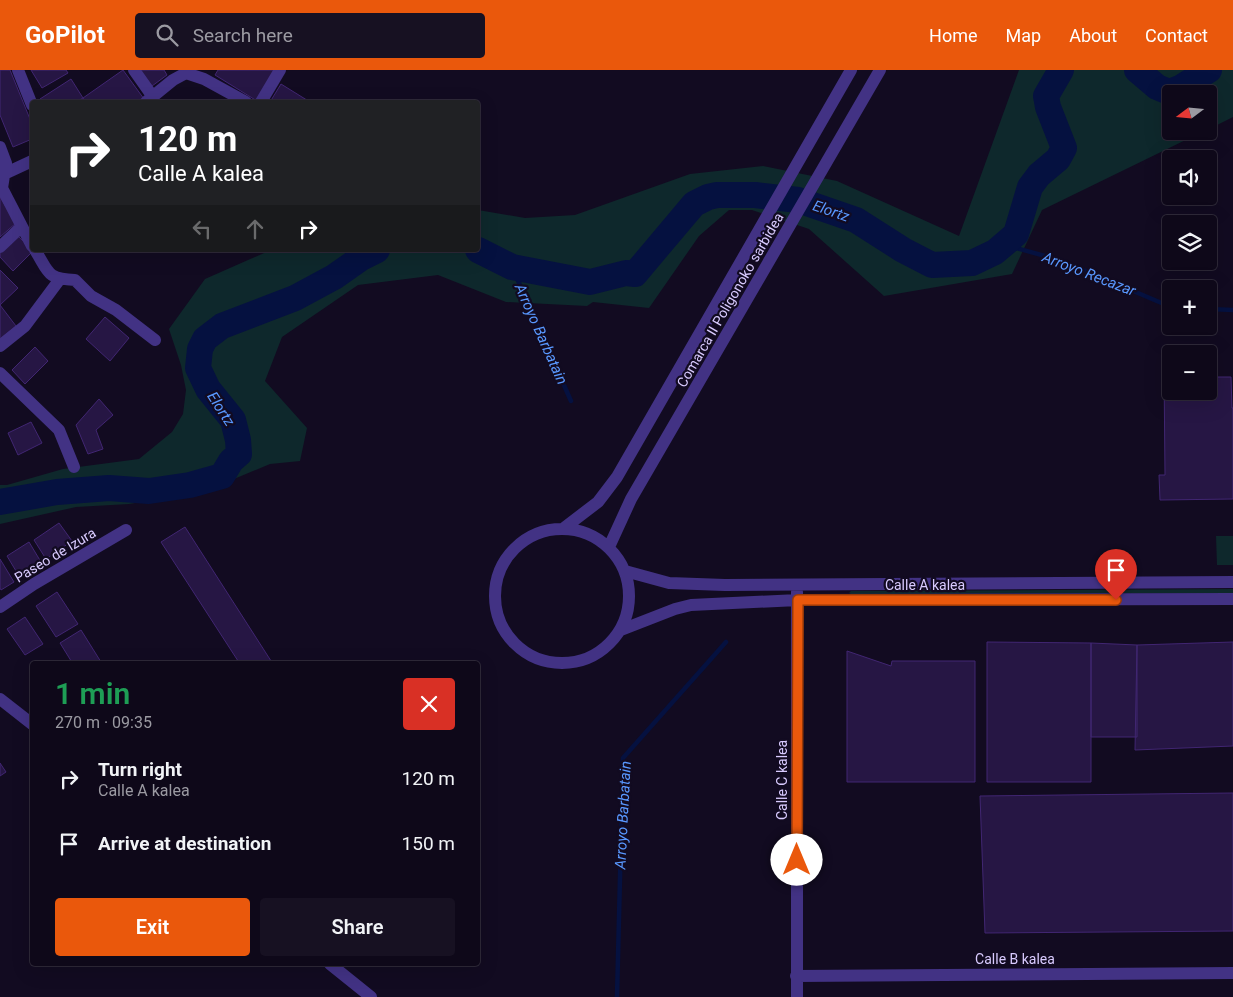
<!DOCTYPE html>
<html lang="en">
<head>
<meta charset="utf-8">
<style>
	body { margin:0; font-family:Roboto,sans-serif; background:#171122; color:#f1f3f6; height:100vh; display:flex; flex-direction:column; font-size:19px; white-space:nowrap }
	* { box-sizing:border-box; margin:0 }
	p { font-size:16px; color:#9b9aa2 }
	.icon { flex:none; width:28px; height:28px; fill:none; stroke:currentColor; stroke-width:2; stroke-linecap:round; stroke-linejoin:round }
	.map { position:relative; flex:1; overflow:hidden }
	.drawer { position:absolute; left:30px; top:591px; width:450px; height:305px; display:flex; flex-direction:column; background:#0e0819; border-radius:5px; box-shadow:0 5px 20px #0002,0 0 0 1px #2e2938 }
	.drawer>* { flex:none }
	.guide { position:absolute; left:30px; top:30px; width:450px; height:152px; border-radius:5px; box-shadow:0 5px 20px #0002,0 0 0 1px #2e2938; background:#202124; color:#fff; overflow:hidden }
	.needle { width:32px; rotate:254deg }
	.buttons { position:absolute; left:1162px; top:15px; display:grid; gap:10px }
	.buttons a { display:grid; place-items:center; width:55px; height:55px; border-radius:5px; background:#0e0819; box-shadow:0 5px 20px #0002,0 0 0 1px #2e2938; font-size:25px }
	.pin { position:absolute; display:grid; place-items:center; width:42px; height:42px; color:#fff; margin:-51px -21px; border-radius:50% 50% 50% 0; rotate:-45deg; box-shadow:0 0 5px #0007 }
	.pin .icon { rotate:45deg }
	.me { position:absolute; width:55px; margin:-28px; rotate:0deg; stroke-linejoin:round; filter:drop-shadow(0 0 4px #0008) }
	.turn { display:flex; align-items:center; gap:18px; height:105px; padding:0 25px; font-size:22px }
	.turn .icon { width:65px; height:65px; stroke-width:2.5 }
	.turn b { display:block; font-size:35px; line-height:42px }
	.lanes { display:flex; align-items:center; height:48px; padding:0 25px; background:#0003; justify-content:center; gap:25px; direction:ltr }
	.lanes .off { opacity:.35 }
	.round { display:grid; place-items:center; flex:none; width:52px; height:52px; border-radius:5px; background:#171122 }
	.headline { display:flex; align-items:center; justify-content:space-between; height:85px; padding:0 25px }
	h1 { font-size:30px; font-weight:600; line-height:38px; color:#1e9e55 }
	.primary-button { display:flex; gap:10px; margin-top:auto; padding:10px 25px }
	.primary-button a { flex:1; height:58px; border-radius:5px; background:#ea580c; color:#fff; font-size:20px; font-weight:600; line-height:58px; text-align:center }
	.primary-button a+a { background:#171122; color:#f1f3f6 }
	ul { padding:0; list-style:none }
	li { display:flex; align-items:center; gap:15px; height:65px; padding:0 25px }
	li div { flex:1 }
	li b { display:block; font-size:19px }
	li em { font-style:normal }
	header { display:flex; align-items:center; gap:30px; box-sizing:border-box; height:70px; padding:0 25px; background:#ea580c; color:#fff }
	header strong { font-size:24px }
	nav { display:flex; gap:28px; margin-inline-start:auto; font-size:18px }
	.search { width:350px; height:45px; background:#171122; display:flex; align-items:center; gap:12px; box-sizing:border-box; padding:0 18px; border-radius:5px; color:#9b9aa2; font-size:19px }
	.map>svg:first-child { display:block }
</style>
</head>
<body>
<header>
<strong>GoPilot</strong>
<div class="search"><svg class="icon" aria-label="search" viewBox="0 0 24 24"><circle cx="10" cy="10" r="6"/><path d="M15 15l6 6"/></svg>Search here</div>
<nav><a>Home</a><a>Map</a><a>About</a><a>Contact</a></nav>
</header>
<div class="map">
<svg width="1233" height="927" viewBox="0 0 1233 927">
	<rect width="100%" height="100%" fill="#120b21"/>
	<path fill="#0e282c" d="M 1019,0 L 1233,0 L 1233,47 L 1209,59 L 1209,24 L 1171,24 L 1171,61 L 1204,61 L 1042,140 L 1012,204 L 884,226 L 809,159 L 752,140 L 729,140 L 699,166 L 649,238 L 593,232 L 587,236 L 506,232 L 438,205 L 358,215 L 282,267 L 265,311 L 307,358 L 300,391 L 270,394 L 203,422 L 129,434 L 76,437 L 0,454 L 0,415 L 7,415 L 63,399 L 139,389 L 172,362 L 183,344 L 186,320 L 181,295 L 169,259 L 205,209 L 271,180 L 478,180 L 478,140 L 525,148 L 575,145 L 690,104 L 763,96 L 837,111 L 959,166 Z
		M 1216,466 L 1233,466 L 1233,495 L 1217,495 Z
		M 1233,519 L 1233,523 L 851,524 L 849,523 L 851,521 Z"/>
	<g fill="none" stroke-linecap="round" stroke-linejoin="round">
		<path stroke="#051140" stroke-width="4.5" d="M 1005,175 L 1060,190 L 1171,237
			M 512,197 L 571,331
			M 1209,239 L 1233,240
			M 617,927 L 623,688 L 726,572"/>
		<path stroke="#051140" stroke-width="26" d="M 1137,0 L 1157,17 L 1169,22 L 1180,18 L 1209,0
			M 478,180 L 512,197 L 590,212 L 626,203 L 635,204 L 694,134 L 708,127 L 717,125 L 755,125 L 798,130 L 856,150 L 903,180 L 932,195 L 972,193 L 995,182 L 1016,164 L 1030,117 L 1039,105 L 1058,89 L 1064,78 L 1048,37 L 1046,26 L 1061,0
			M 0,432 L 57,422 L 109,418 L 149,421 L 190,415 L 222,406 L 231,391 L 239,384 L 238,370 L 233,350 L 208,319 L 198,298 L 200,279 L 205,269 L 222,256 L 295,228 L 334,207 L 361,188 L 377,180"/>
	</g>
	<path fill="#261644" stroke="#412672" d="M 0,0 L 10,0 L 32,54 L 32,69 L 13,77 L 0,45 Z
		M 31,0 L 66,0 L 68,3 L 42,18 Z
		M 123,0 L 144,29 L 139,32 L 86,32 L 83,28 Z
		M 140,0 L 164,0 L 167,5 L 152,16 Z
		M 218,0 L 276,0 L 257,31 L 215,5 Z
		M 71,9 L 83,28 L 76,32 L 42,32 L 40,29 Z
		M 281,14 L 310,32 L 270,32 Z
		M 0,127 L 16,153 L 0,167 Z
		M 17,165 L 33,181 L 13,201 L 0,187 L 0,182 Z
		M 0,200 L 18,218 L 0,235 Z
		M 0,235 L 16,256 L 0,269 Z
		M 105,247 L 129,268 L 110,291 L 86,269 Z
		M 35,277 L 48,291 L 25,314 L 12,300 Z
		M 1209,298 L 1214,298 L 1214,307 L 1231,307 L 1232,338 L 1233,338 L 1233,429 L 1160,430 L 1159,405 L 1165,405 L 1164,299 L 1171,299 L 1171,321 L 1209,321 Z
		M 99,329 L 113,345 L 96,360 L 103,379 L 88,384 L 76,355 Z
		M 31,352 L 42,373 L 18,385 L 8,363 Z
		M 59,453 L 72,471 L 46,489 L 34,470 Z
		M 185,457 L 273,594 L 240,594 L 161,472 Z
		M 29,472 L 41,492 L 19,506 L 7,486 Z
		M 0,489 L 14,512 L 1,520 L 0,518 Z
		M 57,522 L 78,554 L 56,567 L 36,536 Z
		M 25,547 L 43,574 L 25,585 L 7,559 Z
		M 81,560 L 101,592 L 98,594 L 73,594 L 60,573 Z
		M 987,572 L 1091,573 L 1091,712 L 987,712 Z
		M 1233,572 L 1233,676 L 1135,680 L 1137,575 Z
		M 1091,573 L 1137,575 L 1137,667 L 1091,667 Z
		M 847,581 L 891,596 L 892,591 L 975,591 L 975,712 L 847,712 Z
		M 0,693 L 6,702 L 0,706 Z
		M 1233,723 L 1233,861 L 985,863 L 980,726 Z"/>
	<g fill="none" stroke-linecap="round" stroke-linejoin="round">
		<path stroke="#423284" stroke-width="12" d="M 18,0 L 32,35
			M 134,0 L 153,27
			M 146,32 L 173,10 L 186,3 L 204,9 L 246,32
			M 261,32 L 280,0
			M 0,77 L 6,93 L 2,118 L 32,176
			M 4,104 L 32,91
			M 0,177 L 21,157
			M 35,180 C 49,202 46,209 75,210 L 91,226 L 116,240 L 155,270
			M 0,276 L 25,256 L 60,209
			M 0,303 L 59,360 L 74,397
			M 564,458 L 598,432 L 617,407 L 851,0
			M495 526a67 67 0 1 1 134 0a67 67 0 1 1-134 0Z
			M 609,477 L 631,429 L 880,0
			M 625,501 L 669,513 L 725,515 L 1233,512
			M 0,537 L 34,514 L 126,460
			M 621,560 L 675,539 L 691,535 L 798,530 L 1233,529
			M 0,629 L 32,654
			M 330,894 L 371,927
			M 796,906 L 1233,903
			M 797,927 L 797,522"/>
	</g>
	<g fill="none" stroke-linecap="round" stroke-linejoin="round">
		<defs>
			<path id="route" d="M 797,790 L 798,530 L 1116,530"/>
		</defs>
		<use href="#route" stroke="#983908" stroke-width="12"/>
		<use href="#route" stroke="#ea580c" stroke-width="9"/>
	</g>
	<g text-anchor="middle" stroke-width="4.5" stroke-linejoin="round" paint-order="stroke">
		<g font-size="14" fill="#d9cbff" stroke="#120b21">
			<text transform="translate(730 230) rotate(-60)" y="5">Comarca II Poligonoko sarbidea</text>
			<text transform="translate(55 485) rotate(-31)" y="5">Paseo de Izura</text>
			<text x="925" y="520">Calle A kalea</text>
			<text transform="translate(782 710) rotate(-90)" y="5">Calle C kalea</text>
			<text x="1015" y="894">Calle B kalea</text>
		</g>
		<g font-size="15" font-style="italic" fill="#5998ff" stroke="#120b21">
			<text transform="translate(831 141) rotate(19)" y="5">Elortz</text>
			<text transform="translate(1089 204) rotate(21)" y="5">Arroyo Recazar</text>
			<text transform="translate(541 264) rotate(66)" y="5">Arroyo Barbatain</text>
			<text transform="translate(221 339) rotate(57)" y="5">Elortz</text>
			<text transform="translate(623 745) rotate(-87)" y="5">Arroyo Barbatain</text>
		</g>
	</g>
</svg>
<div class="buttons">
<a><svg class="needle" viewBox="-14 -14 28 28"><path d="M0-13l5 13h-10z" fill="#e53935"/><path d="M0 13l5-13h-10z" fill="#9b9aa2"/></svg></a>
<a><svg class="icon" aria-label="sound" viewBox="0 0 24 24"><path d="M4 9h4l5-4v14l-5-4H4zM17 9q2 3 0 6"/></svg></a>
<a><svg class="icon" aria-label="layers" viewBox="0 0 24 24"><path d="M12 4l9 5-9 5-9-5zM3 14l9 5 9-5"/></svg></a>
<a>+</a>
<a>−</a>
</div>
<div class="pin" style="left:1116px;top:530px;background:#d93025"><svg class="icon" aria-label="arrive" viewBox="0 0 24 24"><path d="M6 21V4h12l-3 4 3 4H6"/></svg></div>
<svg class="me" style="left:797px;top:790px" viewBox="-20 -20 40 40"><circle r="19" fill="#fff"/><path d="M0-13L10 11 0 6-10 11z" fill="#ea580c"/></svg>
<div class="guide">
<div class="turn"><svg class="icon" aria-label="right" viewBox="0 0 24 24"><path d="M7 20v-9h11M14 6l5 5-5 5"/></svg><div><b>120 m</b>Calle A kalea</div></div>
<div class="lanes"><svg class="icon off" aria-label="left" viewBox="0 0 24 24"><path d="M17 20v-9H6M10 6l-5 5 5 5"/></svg><svg class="icon off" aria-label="ahead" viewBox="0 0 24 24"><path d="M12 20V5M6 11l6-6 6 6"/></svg><svg class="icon" aria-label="right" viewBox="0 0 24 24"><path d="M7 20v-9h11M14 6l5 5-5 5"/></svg></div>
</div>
<section class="drawer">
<div class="headline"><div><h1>1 min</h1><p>270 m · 09:35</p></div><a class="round" style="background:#d93025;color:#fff"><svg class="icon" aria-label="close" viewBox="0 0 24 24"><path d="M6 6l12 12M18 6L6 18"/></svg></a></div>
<ul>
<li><svg class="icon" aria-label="right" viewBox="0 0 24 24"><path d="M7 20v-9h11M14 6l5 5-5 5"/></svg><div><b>Turn right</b><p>Calle A kalea</p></div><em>120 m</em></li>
<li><svg class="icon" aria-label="arrive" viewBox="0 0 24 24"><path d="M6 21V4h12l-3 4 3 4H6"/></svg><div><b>Arrive at destination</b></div><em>150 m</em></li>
</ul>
<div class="primary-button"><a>Exit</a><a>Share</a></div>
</section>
</div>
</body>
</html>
